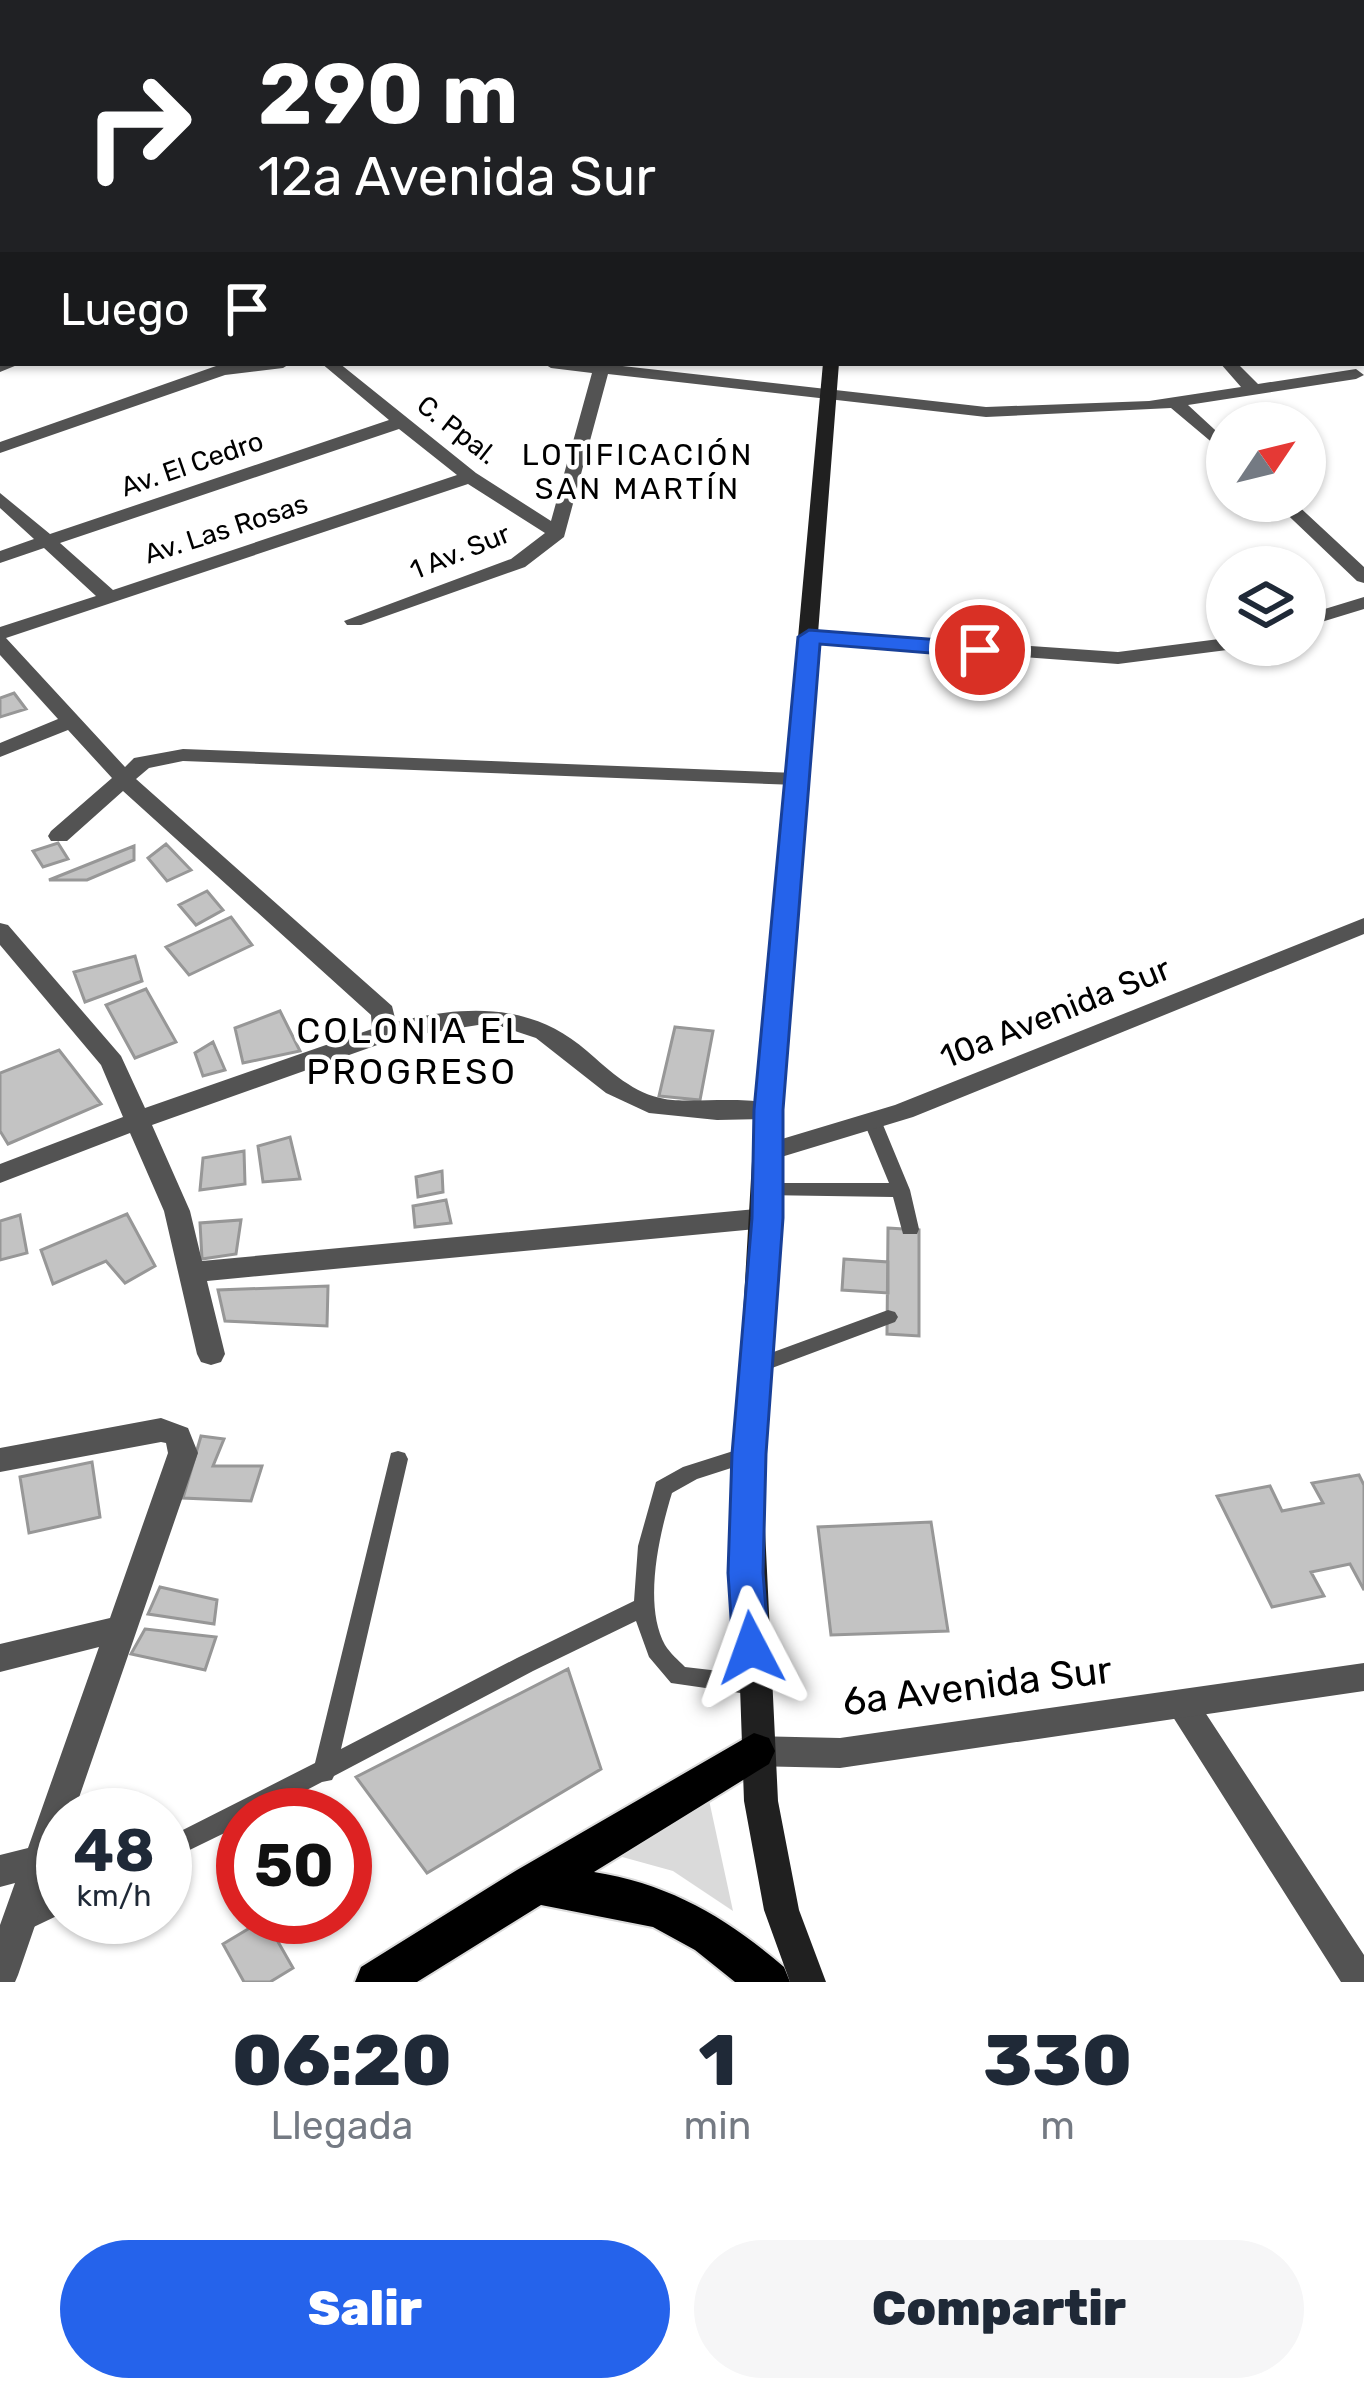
<!DOCTYPE html>
<html lang="es">
<head>
<meta charset="utf-8">
<style>
	body { margin:0; font-family:Rubik,sans-serif; background:#f6f6f7; color:#1f2937; height:100vh; display:flex; flex-direction:column; font-size:45px; white-space:nowrap }
	* { box-sizing:border-box; margin:0 }
	p { font-size:39px; color:#747a83 }
	.icon { flex:none; width:66px; height:66px; fill:none; stroke:currentColor; stroke-width:2; stroke-linecap:round; stroke-linejoin:round }
	.map { position:relative; height:1982px; overflow:hidden }
	.side { display:flex; flex-direction:column; background:#fff; flex:1 }
	.side>* { flex:none }
	.hud { position:absolute; left:0px; top:0px; width:1365px; height:366px; box-shadow:0 3px 9px #0004; background:#202124; color:#fff; overflow:hidden }
	.needle { width:78px; rotate:55deg }
	.buttons { position:absolute; left:1206px; top:402px; display:grid; gap:24px }
	.buttons a { display:grid; place-items:center; width:120px; height:120px; border-radius:50%; background:#fff; box-shadow:0 3px 9px #0004; font-size:60px }
	.speed { position:absolute; left:36px; top:1788px; display:flex; gap:24px; font-size:60px; font-weight:700; text-align:center }
	.speed>* { display:grid; place-content:center; width:156px; height:156px; border-radius:50%; background:#fff; box-shadow:0 3px 9px #0004; line-height:1 }
	.speed small { font-size:30px; font-weight:400 }
	.speed .limit { border:18px solid #d22; background:#fff; color:#111 }
	.pin { position:absolute; display:grid; place-items:center; width:102px; height:102px; color:#fff; margin:-51px; border:6px solid #fff; border-radius:50%; box-shadow:0 3px 12px #0007 }
	.me { position:absolute; width:132px; margin:-66px; rotate:356deg; stroke-linejoin:round; filter:drop-shadow(0 0 9px #0008) }
	.turn { display:flex; align-items:center; gap:42px; height:252px; padding:0 60px; font-size:54px }
	.turn .icon { width:156px; height:156px; stroke-width:2.5 }
	.turn b { display:block; font-size:84px; line-height:102px }
	.then { display:flex; align-items:center; height:114px; padding:0 60px; background:#0003; gap:24px; font-size:45px }
	.eta { display:flex; justify-content:space-evenly; align-items:center; height:204px; text-align:center }
	.eta b { font-size:72px; font-weight:800; line-height:84px }
	.cta { display:flex; gap:24px; margin-top:auto; padding:24px 60px }
	.cta a { flex:1; height:138px; border-radius:72px; background:#2563eb; color:#fff; font-size:48px; font-weight:800; line-height:138px; text-align:center }
	.cta a+a { background:#f6f6f7; color:#1f2937 }
	.map>svg:first-child { display:block }
</style>
</head>
<body>
<div class="map">
<svg width="1364" height="1982" viewBox="0 0 1364 1982">
	<rect width="100%" height="100%" fill="#fff"/>
	<path fill="#dadada" d="M 709,1800 L 733,1911 L 673,1871 L 615,1855 Z"/>
	<path fill="#c3c3c3" stroke="#979797" stroke-width="3" d="M 14,693 L 26,709 L 0,717 L 0,698 Z
		M 58,843 L 68,859 L 43,867 L 33,851 Z
		M 166,844 L 191,870 L 167,881 L 148,858 Z
		M 134,846 L 134,860 L 87,880 L 49,880 Z
		M 207,891 L 223,910 L 196,925 L 179,905 Z
		M 231,917 L 252,945 L 189,975 L 166,947 Z
		M 135,956 L 142,981 L 85,1002 L 74,972 Z
		M 146,989 L 176,1042 L 135,1058 L 106,1005 Z
		M 280,1011 L 300,1051 L 243,1063 L 235,1028 Z
		M 675,1027 L 713,1031 L 700,1100 L 659,1096 Z
		M 213,1042 L 225,1070 L 203,1076 L 195,1053 Z
		M 59,1050 L 101,1104 L 8,1144 L 0,1131 L 0,1073 Z
		M 290,1137 L 300,1179 L 263,1182 L 258,1146 Z
		M 244,1151 L 245,1184 L 200,1190 L 203,1158 Z
		M 442,1171 L 443,1192 L 418,1197 L 416,1177 Z
		M 446,1200 L 451,1223 L 415,1227 L 413,1206 Z
		M 127,1214 L 155,1266 L 125,1283 L 106,1261 L 53,1284 L 41,1250 Z
		M 20,1215 L 27,1253 L 0,1260 L 0,1221 Z
		M 241,1220 L 236,1254 L 202,1259 L 200,1223 Z
		M 888,1228 L 919,1230 L 919,1336 L 887,1334 Z
		M 844,1259 L 888,1262 L 888,1293 L 842,1290 Z
		M 328,1286 L 327,1326 L 225,1321 L 218,1290 Z
		M 201,1436 L 224,1439 L 213,1466 L 262,1466 L 251,1501 L 183,1498 Z
		M 92,1462 L 100,1517 L 29,1533 L 20,1477 Z
		M 1359,1475 L 1364,1485 L 1364,1590 L 1350,1564 L 1311,1572 L 1324,1596 L 1272,1607 L 1217,1496 L 1270,1486 L 1282,1511 L 1323,1503 L 1312,1483 Z
		M 931,1522 L 948,1631 L 831,1635 L 818,1527 Z
		M 160,1587 L 217,1600 L 214,1624 L 148,1614 Z
		M 145,1629 L 216,1637 L 205,1670 L 131,1654 Z
		M 568,1669 L 601,1769 L 427,1873 L 356,1777 Z
		M 265,1919 L 293,1968 L 270,1982 L 244,1982 L 223,1944 Z"/>
	<g fill="none" stroke-linecap="round" stroke-linejoin="round">
		<defs>
			<path id="primary" d="M 754,1733 L 769,1738 L 775,1751 L 769,1764 L 594,1872 C 670,1884 727,1918 784,1967 L 790,1982 L 735,1982 L 695,1950 L 653,1927 L 541,1905 L 417,1982 L 355,1982 L 361,1967 L 517,1870 Z"/>
		</defs>
		<use href="#primary" stroke="#dbdbdb" stroke-width="4"/>
		<path fill="#535353" fill-rule="evenodd" d="M 473,0 L 481,0 L 480,3 L 472,3 Z
			M 677,0 L 685,0 L 684,3 L 676,3 Z
			M 780,0 L 789,0 L 792,3 L 783,3 Z
			M 1362,121 L 1364,121 L 1364,127 L 1362,127 Z
			M 872,1114 L 878,1116 L 881,1120 L 910,1190 L 919,1229 L 917,1234 L 903,1234 L 893,1197 L 762,1195 L 759,1190 L 762,1185 L 768,1183 L 889,1183 L 863,1120 L 866,1116 Z
			M 888,1310 L 895,1312 L 898,1317 L 895,1322 L 756,1374 L 749,1371 L 746,1366 L 749,1361 Z
			M 749,1446 L 756,1448 L 759,1454 L 756,1460 L 697,1479 L 672,1493 C 659,1535 643,1605 665,1645 C 670,1653 678,1660 685,1667 L 754,1675 L 762,1678 L 765,1685 L 762,1692 L 754,1695 L 671,1683 L 649,1657 L 636,1621 L 533,1671 L 334,1776 L 332,1780 L 322,1782 L 259,1815 L 243,1815 L 243,1824 L 165,1862 L 165,1839 L 315,1763 L 391,1453 L 398,1451 L 405,1453 L 408,1459 L 341,1749 L 517,1658 L 634,1601 L 638,1546 L 656,1482 L 683,1467 Z
			M 63,1890 L 63,1913 L 19,1934 L 11,1931 L 7,1923 L 11,1915 Z"/>
		<path fill="#535353" fill-rule="evenodd" d="M 1229,0 L 1242,0 L 1244,3 L 1231,3 Z
			M 3,3 L 3,11 L 0,12 L 0,4 Z
			M 1362,26 L 1364,26 L 1364,34 L 1362,34 Z
			M 0,144 L 3,144 L 0,153 Z
			M 0,280 L 3,281 L 3,291 L 0,290 Z
			M 0,362 L 22,363 L 0,372 Z
			M 239,363 L 291,363 L 283,368 L 225,375 L 0,453 L 0,442 L 216,366 Z
			M 321,363 L 339,363 L 476,473 L 551,521 L 592,373 L 551,368 L 543,363 L 596,363 L 986,407 L 1149,401 L 1241,387 L 1220,363 L 1237,363 L 1258,384 L 1356,369 L 1364,375 L 1356,379 L 1188,405 L 1227,441 L 1227,455 L 1171,408 L 986,417 L 608,374 L 564,537 L 525,567 L 361,625 L 347,625 L 344,621 L 511,559 L 545,533 L 468,484 L 6,638 L 125,767 L 134,758 L 183,749 L 797,773 L 808,779 L 797,785 L 183,761 L 149,768 L 136,779 L 392,1006 L 396,1022 C 465,1005 531,1002 587,1051 C 610,1071 634,1094 665,1099 C 691,1104 767,1093 781,1110 L 768,1119 L 717,1120 L 649,1113 L 606,1093 L 536,1038 L 503,1027 L 478,1025 L 397,1038 L 152,1125 L 190,1211 L 202,1261 L 767,1208 L 776,1211 L 780,1218 L 776,1225 L 767,1228 L 207,1281 L 225,1354 L 221,1362 L 211,1365 L 201,1362 L 197,1354 L 164,1211 L 130,1133 L 0,1183 L 0,1164 L 123,1117 L 101,1065 L 0,945 L 0,923 L 8,925 L 121,1056 L 145,1108 L 372,1029 L 371,1015 L 123,791 L 67,841 L 51,841 L 48,836 L 51,831 L 112,778 L 68,730 L 0,757 L 0,743 L 58,719 L 0,655 L 0,627 L 96,596 L 44,548 L 0,563 L 0,551 L 34,539 L 0,508 L 0,493 L 50,534 L 389,420 ZM 399,429 L 457,475 L 113,590 L 60,543 Z
			M 1273,501 L 1293,501 L 1364,567 L 1364,583 L 1357,581 Z
			M 1364,597 L 1364,609 L 1305,627 L 1305,615 Z
			M 809,631 L 1118,652 L 1227,638 L 1227,645 L 1236,645 L 1227,650 L 1118,664 L 802,641 L 802,633 Z
			M 1364,918 L 1364,934 L 913,1117 L 768,1161 L 759,1158 L 755,1152 L 759,1146 L 895,1105 Z
			M 161,1418 L 188,1428 L 198,1453 L 73,1815 L 63,1815 L 63,1844 L 18,1975 L 15,1982 L 0,1982 L 0,1925 L 15,1883 L 0,1887 L 0,1855 L 28,1848 L 99,1647 L 0,1672 L 0,1644 L 110,1618 L 168,1453 L 166,1443 L 161,1442 L 0,1472 L 0,1448 Z
			M 1184,1693 L 1195,1697 L 1364,1955 L 1364,1982 L 1341,1982 L 1173,1717 L 1168,1707 L 1173,1697 Z"/>
		<path fill="#535353" fill-rule="evenodd" d="M 1364,1663 L 1364,1691 L 840,1768 L 754,1766 L 742,1761 L 738,1751 L 742,1741 L 754,1736 L 840,1738 Z"/>
		<path fill="#202020" fill-rule="evenodd" d="M 982,0 L 995,0 L 997,3 L 984,3 Z
			M 1362,249 L 1364,250 L 1364,261 L 1362,260 Z
			M 823,363 L 839,363 L 781,1110 L 763,1487 L 778,1801 L 799,1910 L 826,1982 L 790,1982 L 764,1910 L 744,1801 L 733,1487 L 755,1110 Z"/>
		<use href="#primary" fill="#000" fill-rule="evenodd"/>
	</g>
	<path fill="#2563eb" stroke="#184099" stroke-width="3" d="M 809,630 L 980,643 L 991,650 L 980,657 L 820,644 L 783,1110 L 783,1218 L 766,1454 L 763,1573 L 769,1648 L 764,1659 L 751,1663 L 738,1659 L 733,1648 L 728,1573 L 732,1454 L 752,1218 L 754,1110 L 798,637 Z"/>
	<g text-anchor="middle" stroke-width="9" stroke-linejoin="round" paint-order="stroke">
		<g font-size="27" fill="#000" stroke="#fff">
			<text transform="translate(457 430) rotate(38)" y="9">C. Ppal.</text>
			<text transform="translate(192 464) rotate(-19)" y="9">Av. El Cedro</text>
			<text transform="translate(226 529) rotate(-18)" y="9">Av. Las Rosas</text>
			<text transform="translate(460 552) rotate(-22)" y="9">1 Av. Sur</text>
		</g>
		<g font-size="30" letter-spacing="3" fill="#000" stroke="#fff">
			<text x="638" y="465">LOTIFICACIÓN<tspan x="638" dy="34">SAN MARTÍN</tspan></text>
		</g>
		<g font-size="33" fill="#000" stroke="#fff">
			<text transform="translate(1055 1012) rotate(-22)" y="12">10a Avenida Sur</text>
		</g>
		<g font-size="36" letter-spacing="3" fill="#000" stroke="#fff">
			<text x="412" y="1043">COLONIA EL<tspan x="412" dy="41">PROGRESO</tspan></text>
		</g>
		<g font-size="39" fill="#000" stroke="#fff">
			<text transform="translate(977 1685) rotate(-7)" y="14">6a Avenida Sur</text>
		</g>
	</g>
</svg>
<div class="buttons">
<a><svg class="needle" viewBox="-14 -14 28 28"><path d="M0-13l5 13h-10z" fill="#e53935"/><path d="M0 13l5-13h-10z" fill="#747a83"/></svg></a>
<a><svg class="icon" aria-label="layers" viewBox="0 0 24 24"><path d="M12 4l9 5-9 5-9-5zM3 14l9 5 9-5"/></svg></a>
</div>
<div class="speed"><div>48<small>km/h</small></div><div class="limit">50</div></div>
<div class="pin" style="left:980px;top:650px;background:#d93025"><svg class="icon" aria-label="arrive" viewBox="0 0 24 24"><path d="M6 21V4h12l-3 4 3 4H6"/></svg></div>
<svg class="me" style="left:751px;top:1648px" viewBox="-20 -20 40 40"><path d="M0-17L14 15 0 8-14 15z" fill="#2563eb" stroke="#fff" stroke-width="4"/></svg>
<div class="hud">
<div class="turn"><svg class="icon" aria-label="right" viewBox="0 0 24 24"><path d="M7 20v-9h11M14 6l5 5-5 5"/></svg><div><b>290 m</b>12a Avenida Sur</div></div>
<div class="then">Luego<svg class="icon" aria-label="arrive" viewBox="0 0 24 24"><path d="M6 21V4h12l-3 4 3 4H6"/></svg></div>
</div>
</div>
<section class="side">
<div class="eta">
<div><b>06:20</b><p>Llegada</p></div>
<div><b>1</b><p>min</p></div>
<div><b>330</b><p>m</p></div>
</div>
<div class="cta"><a>Salir</a><a>Compartir</a></div>
</section>
</body>
</html>
